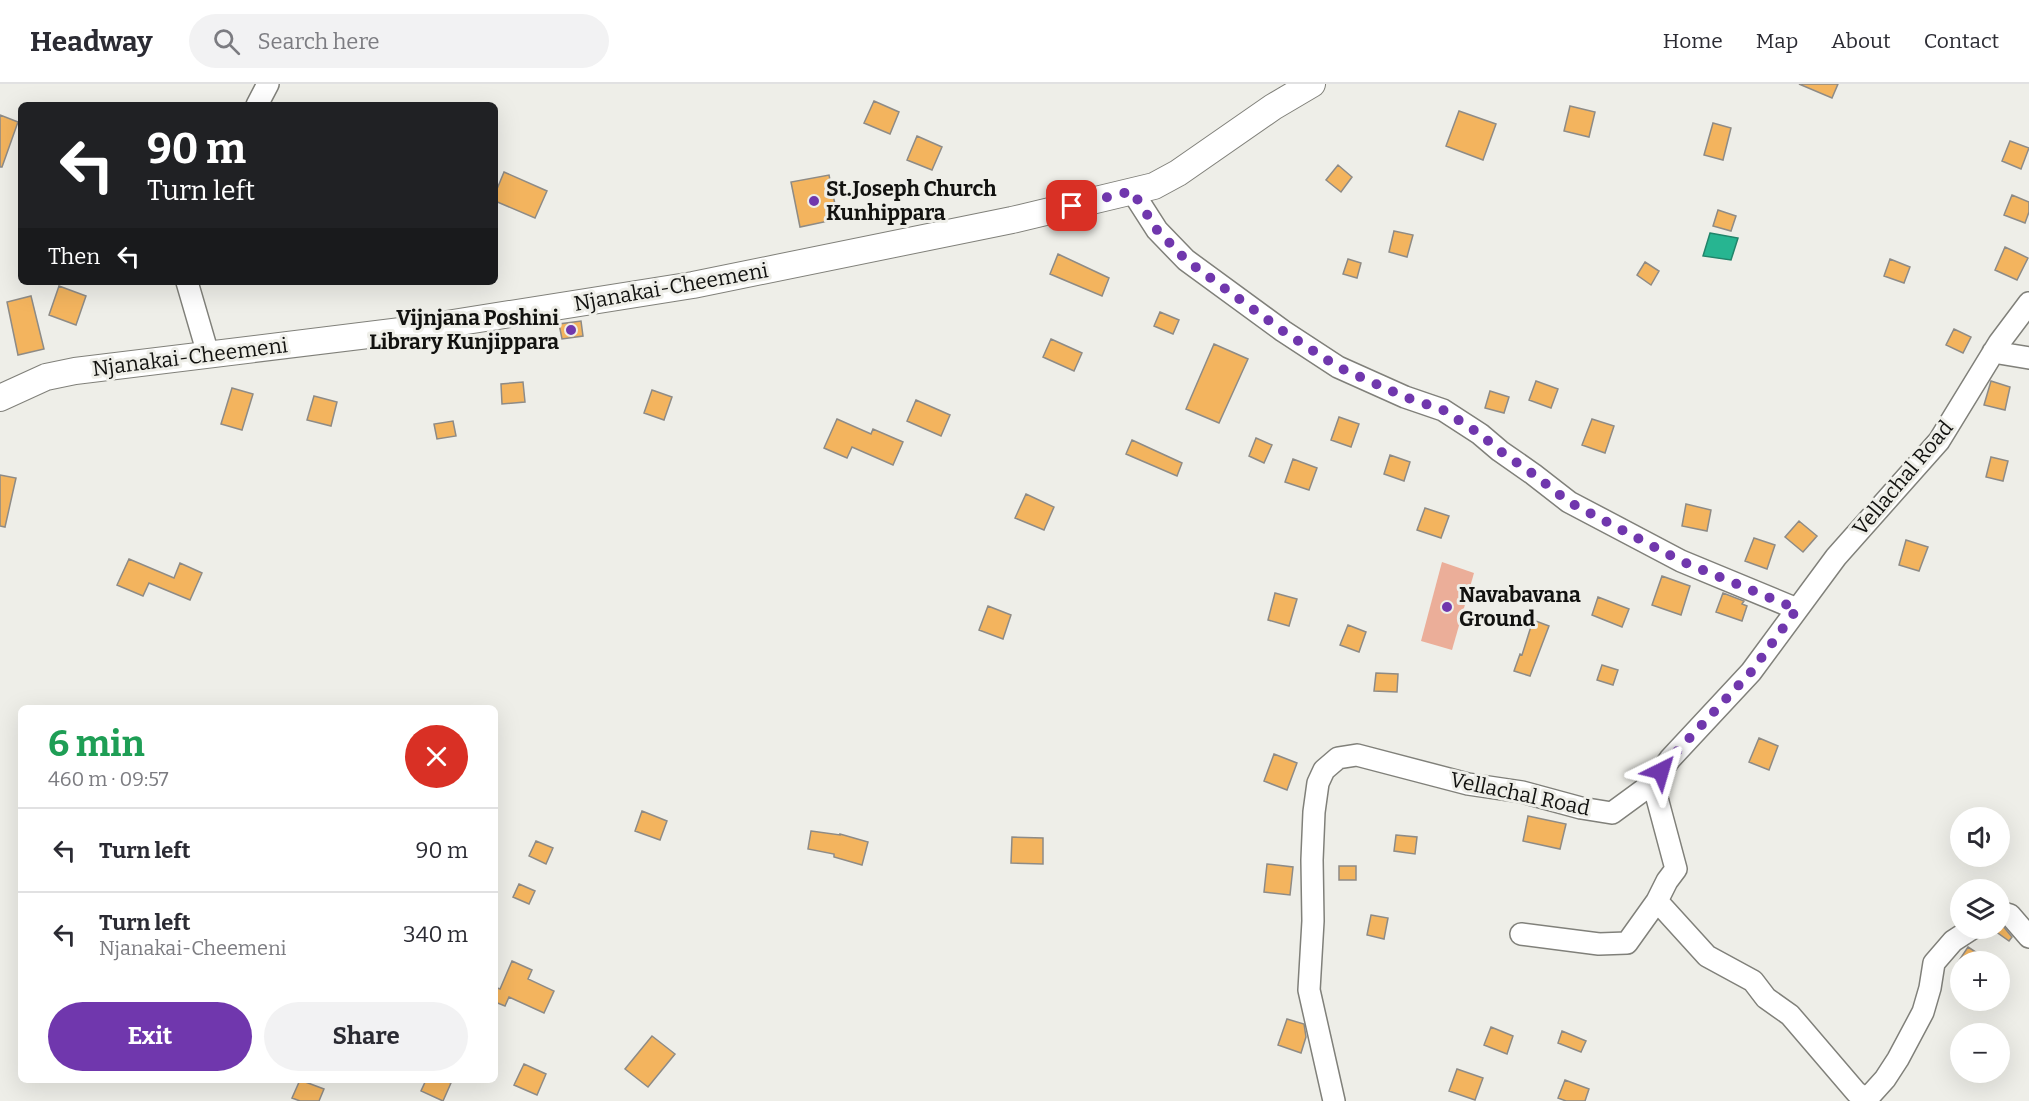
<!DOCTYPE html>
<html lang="en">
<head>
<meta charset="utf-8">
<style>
	body { margin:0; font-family:Bitter,serif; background:#f2f2f3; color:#2b2b33; height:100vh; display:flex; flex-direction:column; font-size:22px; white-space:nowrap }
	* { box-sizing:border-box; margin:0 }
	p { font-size:20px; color:#7c7c81 }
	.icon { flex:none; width:33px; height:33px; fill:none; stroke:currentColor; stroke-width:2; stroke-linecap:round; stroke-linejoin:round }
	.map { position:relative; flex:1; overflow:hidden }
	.side { position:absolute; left:18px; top:621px; width:480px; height:378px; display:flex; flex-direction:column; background:#fff; border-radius:9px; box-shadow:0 6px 24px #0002 }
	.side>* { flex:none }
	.top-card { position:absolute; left:18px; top:18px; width:480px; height:183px; border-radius:9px; box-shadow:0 6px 24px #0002; background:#202124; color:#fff; overflow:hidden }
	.controls { position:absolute; left:1950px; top:723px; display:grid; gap:12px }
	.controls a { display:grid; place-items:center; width:60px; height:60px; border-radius:50%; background:#fff; box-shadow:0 6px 24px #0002; font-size:30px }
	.pin { position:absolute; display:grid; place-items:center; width:51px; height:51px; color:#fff; margin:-26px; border-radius:12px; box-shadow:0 3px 9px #0006 }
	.me { position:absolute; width:66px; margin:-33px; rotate:40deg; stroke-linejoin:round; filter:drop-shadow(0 0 4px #0008) }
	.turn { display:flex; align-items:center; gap:21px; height:126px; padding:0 30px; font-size:27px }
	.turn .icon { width:78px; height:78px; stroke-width:2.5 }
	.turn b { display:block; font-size:42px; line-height:51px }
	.then { display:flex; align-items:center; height:57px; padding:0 30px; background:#0003; gap:12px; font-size:22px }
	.round { display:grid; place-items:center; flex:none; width:63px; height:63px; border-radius:32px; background:#f2f2f3 }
	.head { display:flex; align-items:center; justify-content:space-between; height:102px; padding:0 30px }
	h1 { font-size:36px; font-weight:700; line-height:45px; color:#1e9e55 }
	.primary-button { display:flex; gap:12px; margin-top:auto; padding:12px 30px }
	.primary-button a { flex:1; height:69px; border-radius:36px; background:#7037ad; color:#fff; font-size:24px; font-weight:700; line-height:69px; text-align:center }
	.primary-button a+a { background:#f2f2f3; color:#2b2b33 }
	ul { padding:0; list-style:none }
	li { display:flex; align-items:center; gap:18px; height:84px; padding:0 30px; border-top:2px solid #e1e1e2 }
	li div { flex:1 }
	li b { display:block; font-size:22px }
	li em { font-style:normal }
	header { display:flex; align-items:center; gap:36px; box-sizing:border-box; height:84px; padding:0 30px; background:#fff; border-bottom:2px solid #e1e1e2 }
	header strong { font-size:28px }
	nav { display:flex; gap:33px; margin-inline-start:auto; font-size:21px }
	.search { width:420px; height:54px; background:#f2f2f3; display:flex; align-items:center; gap:15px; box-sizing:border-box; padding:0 21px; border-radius:33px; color:#7c7c81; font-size:22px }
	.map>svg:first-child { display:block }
</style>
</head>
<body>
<header>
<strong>Headway</strong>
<div class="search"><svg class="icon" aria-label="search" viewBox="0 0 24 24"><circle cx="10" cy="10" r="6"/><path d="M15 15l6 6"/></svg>Search here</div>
<nav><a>Home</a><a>Map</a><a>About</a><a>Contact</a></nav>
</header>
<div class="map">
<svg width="2029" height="1017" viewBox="0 0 2029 1017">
	<rect width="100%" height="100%" fill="#eeeee8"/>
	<path fill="#ebae99" d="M 1442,478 L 1474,489 L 1452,566 L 1421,557 Z"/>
	<path fill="#27b591" stroke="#21846a" stroke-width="1.5" d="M 1710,149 L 1738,154 L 1731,176 L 1703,172 Z"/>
	<path fill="#f3b45e" stroke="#8e8b86" stroke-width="1.5" d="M 1799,0 L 1838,0 L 1832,14 Z
		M 874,17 L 899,28 L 890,50 L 864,39 Z
		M 1570,22 L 1595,28 L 1589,53 L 1564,47 Z
		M 1459,27 L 1496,40 L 1483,76 L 1446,62 Z
		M 0,31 L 18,38 L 2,83 L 0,83 Z
		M 1713,39 L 1731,44 L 1723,76 L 1704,71 Z
		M 917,52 L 942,63 L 932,86 L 907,76 Z
		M 2010,57 L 2029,64 L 2021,85 L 2002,77 Z
		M 1338,81 L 1352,93 L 1341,108 L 1326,96 Z
		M 504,88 L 547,107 L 535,134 L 495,117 L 495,110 Z
		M 829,91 L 838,135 L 800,143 L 791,98 Z
		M 2012,111 L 2029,118 L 2029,128 L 2025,139 L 2004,131 Z
		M 1718,126 L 1736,132 L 1731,147 L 1713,142 Z
		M 1394,147 L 1413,151 L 1407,173 L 1389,168 Z
		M 2005,163 L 2028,174 L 2017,196 L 1995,186 Z
		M 1058,170 L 1109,194 L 1102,212 L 1050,190 Z
		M 1348,175 L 1361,179 L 1357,194 L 1343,190 Z
		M 1890,175 L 1910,183 L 1904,199 L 1884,192 Z
		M 1645,178 L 1659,187 L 1651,201 L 1637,191 Z
		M 59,202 L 86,212 L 76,241 L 49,231 Z
		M 31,212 L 44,265 L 18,271 L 7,218 Z
		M 1160,228 L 1179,236 L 1173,250 L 1154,242 Z
		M 581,237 L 583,252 L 562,255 L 559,240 Z
		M 1954,245 L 1971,253 L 1963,269 L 1946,261 Z
		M 1051,255 L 1082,269 L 1074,287 L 1043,273 Z
		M 1214,260 L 1248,275 L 1219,339 L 1186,325 Z
		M 1536,297 L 1558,305 L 1551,324 L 1529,316 Z
		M 1991,297 L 2010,303 L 2005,326 L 1984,321 Z
		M 523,298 L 525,318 L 502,320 L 501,300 Z
		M 232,304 L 253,310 L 242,346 L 221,340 Z
		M 652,306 L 672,313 L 664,336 L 644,329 Z
		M 1490,307 L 1509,313 L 1504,329 L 1485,324 Z
		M 314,312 L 337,318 L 331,342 L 307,336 Z
		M 916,316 L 950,331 L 941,352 L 907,337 Z
		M 1339,333 L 1359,340 L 1351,363 L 1331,356 Z
		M 837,335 L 871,350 L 873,345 L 903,358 L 893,381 L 852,363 L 847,374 L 824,364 Z
		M 1592,335 L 1614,342 L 1605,369 L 1582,361 Z
		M 453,337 L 456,352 L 437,355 L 434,340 Z
		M 1256,354 L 1272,361 L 1264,379 L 1249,372 Z
		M 1132,356 L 1182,379 L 1177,392 L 1126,370 Z
		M 1390,371 L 1410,378 L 1404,397 L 1384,390 Z
		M 1991,373 L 2008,377 L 2003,397 L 1986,393 Z
		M 1293,375 L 1317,384 L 1309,406 L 1285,398 Z
		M 0,391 L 16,394 L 5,443 L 0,442 Z
		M 1026,410 L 1054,423 L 1044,446 L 1015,434 Z
		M 1686,420 L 1711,426 L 1707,447 L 1682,442 Z
		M 1425,424 L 1449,432 L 1441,454 L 1417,446 Z
		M 1799,437 L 1817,452 L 1803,468 L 1785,453 Z
		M 1754,454 L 1775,461 L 1767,485 L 1745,477 Z
		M 1906,456 L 1928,463 L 1919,487 L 1899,481 Z
		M 129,475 L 174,494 L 180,479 L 202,489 L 190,516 L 149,499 L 143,512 L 117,501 Z
		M 1662,492 L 1690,502 L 1681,531 L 1652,521 Z
		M 1275,509 L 1297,515 L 1289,542 L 1268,536 Z
		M 1723,509 L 1744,517 L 1742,520 L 1747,522 L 1742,537 L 1716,528 Z
		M 1598,513 L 1629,525 L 1622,543 L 1592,531 Z
		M 988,522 L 1011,531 L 1003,555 L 979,546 Z
		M 1533,536 L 1549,542 L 1530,592 L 1514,587 L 1520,570 L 1522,571 Z
		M 1348,541 L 1366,548 L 1359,568 L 1340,561 Z
		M 1602,581 L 1618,586 L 1613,601 L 1597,596 Z
		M 1376,589 L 1398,590 L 1397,608 L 1374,607 Z
		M 1759,654 L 1778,662 L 1769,686 L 1749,678 Z
		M 1274,670 L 1297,679 L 1287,706 L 1264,697 Z
		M 642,727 L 667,737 L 660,756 L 635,747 Z
		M 1528,732 L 1566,740 L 1560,765 L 1523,757 Z
		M 811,747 L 840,751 L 840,750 L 868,758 L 862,781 L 834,773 L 834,770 L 808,765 Z
		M 1396,751 L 1417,753 L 1415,770 L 1394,767 Z
		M 1012,753 L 1043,754 L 1043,780 L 1011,779 Z
		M 536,757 L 553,764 L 546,780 L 529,772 Z
		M 1267,780 L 1293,783 L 1290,811 L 1264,808 Z
		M 1339,782 L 1356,782 L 1356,796 L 1339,796 Z
		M 519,800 L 535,807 L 529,820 L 513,813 Z
		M 1371,831 L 1388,834 L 1384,855 L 1367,851 Z
		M 2000,841 L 2003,842 L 2012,853 L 2009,857 L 1995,847 L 1997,844 L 2000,844 Z
		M 1968,863 L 1991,878 L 1958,878 Z
		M 512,877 L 532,886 L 528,895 L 554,907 L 544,929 L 509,913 L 505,922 L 495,918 L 495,903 L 500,905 Z
		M 1287,935 L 1304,940 L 1306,953 L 1301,969 L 1278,961 Z
		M 1491,943 L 1513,952 L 1507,970 L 1484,961 Z
		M 1562,947 L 1586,957 L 1581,968 L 1558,959 Z
		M 652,952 L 675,970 L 648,1003 L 625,985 Z
		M 524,980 L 546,990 L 537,1011 L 514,1001 Z
		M 1457,985 L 1483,994 L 1475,1016 L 1449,1007 Z
		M 300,996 L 324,1005 L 319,1017 L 300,1017 L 292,1014 Z
		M 426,996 L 444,996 L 451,999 L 443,1017 L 421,1007 Z
		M 1565,996 L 1589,1005 L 1585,1017 L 1566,1017 L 1558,1014 Z"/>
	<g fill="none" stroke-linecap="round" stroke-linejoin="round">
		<defs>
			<path id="minor" d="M 257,21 L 268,0
				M 1132,107 L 1157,146 L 1186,176 L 1283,247 L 1338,283 L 1405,313 L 1443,326 L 1480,350 L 1500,367 L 1533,390 L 1569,418 L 1681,477 L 1797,525
				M 187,198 L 208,270
				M 1993,268 L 2029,274
				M 1653,699 L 1676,785 L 1667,797 L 1657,817 L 1707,872 L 1753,897 L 1766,914 L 1790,931 L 1856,1008 L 1867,1017
				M 2000,828 L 2010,831 L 2029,853
				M 1521,850 L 1599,860 L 1627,859 L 1657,817
				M 1866,1016 L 1885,995 L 1898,975 L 1923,928 L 1930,904 L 1934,879 L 1953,857 L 1973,844
				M 1334,1017 L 1309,906 L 1313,837 L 1312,776 L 1314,728 L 1318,699 L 1324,686 L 1338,674 L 1357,671 L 1468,700 L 1522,708 L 1581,724 L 1612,729 L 1653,699 L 1670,675 L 1751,588 L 1836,473 L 1939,357 L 1999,259 L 2029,219"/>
			<path id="major" d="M 0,314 L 46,293 L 75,287 L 409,246 L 693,201 L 1012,136 L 1154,102 L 1178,89 L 1273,23 L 1312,0"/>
		</defs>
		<use href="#minor" stroke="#80807a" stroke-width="24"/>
		<use href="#major" stroke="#80807a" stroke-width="28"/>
		<use href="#minor" stroke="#fff" stroke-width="21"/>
		<use href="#major" stroke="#fff" stroke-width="26"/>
	</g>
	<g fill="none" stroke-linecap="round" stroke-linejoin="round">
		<path stroke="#7037ad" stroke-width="10" stroke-dasharray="0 18" d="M 1072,122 L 1132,107 L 1157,146 L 1186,176 L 1283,247 L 1338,283 L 1405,313 L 1443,326 L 1480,350 L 1500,367 L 1533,390 L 1569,418 L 1681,477 L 1797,525 L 1751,588 L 1670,675 L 1661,687"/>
	</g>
	<g fill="#7037ad" stroke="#eeeee8" stroke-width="2">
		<circle cx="814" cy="117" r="6"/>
		<circle cx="571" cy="246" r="6"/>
		<circle cx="1447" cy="523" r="6"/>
	</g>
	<g text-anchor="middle" stroke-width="6" stroke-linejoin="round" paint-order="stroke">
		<g font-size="21" font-weight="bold" fill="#121210" stroke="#eeeee8" text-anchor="start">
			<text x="826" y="112">St.Joseph Church<tspan x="826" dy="24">Kunhippara</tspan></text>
			<text x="559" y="241" text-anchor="end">Vijnjana Poshini<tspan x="559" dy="24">Library Kunjippara</tspan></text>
			<text x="1459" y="518">Navabavana<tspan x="1459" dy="24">Ground</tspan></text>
		</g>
		<g font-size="21" fill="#121210" stroke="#eeeee8">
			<text transform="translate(671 203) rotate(-10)" y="7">Njanakai-Cheemeni</text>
			<text transform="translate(190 273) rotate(-7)" y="7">Njanakai-Cheemeni</text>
			<text transform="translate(1903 394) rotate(-50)" y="7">Vellachal Road</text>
			<text transform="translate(1520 710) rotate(12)" y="7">Vellachal Road</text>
		</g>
	</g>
</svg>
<div class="controls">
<a><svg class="icon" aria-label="sound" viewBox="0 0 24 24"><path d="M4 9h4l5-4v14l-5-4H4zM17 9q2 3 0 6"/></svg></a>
<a><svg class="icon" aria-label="layers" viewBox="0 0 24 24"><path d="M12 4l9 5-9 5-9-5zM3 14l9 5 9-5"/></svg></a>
<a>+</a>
<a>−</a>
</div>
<div class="pin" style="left:1072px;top:122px;background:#d93025"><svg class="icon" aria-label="arrive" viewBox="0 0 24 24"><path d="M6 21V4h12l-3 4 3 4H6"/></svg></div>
<svg class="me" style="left:1661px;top:687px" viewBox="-20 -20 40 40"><path d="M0-17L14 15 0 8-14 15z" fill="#7037ad" stroke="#fff" stroke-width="4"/></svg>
<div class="top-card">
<div class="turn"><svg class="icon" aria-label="left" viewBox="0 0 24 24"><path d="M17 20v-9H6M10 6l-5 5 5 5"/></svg><div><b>90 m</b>Turn left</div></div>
<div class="then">Then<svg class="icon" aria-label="left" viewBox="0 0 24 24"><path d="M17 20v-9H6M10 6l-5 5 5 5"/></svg></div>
</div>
<section class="side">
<div class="head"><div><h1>6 min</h1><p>460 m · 09:57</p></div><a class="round" style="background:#d93025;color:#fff"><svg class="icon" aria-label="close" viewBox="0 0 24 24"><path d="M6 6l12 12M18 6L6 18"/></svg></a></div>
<ul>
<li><svg class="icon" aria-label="left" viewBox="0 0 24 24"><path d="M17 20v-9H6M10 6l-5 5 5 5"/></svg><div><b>Turn left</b></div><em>90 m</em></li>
<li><svg class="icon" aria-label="left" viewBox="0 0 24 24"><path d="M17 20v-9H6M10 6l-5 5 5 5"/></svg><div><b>Turn left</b><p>Njanakai-Cheemeni</p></div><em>340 m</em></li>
</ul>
<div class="primary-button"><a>Exit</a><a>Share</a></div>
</section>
</div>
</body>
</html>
